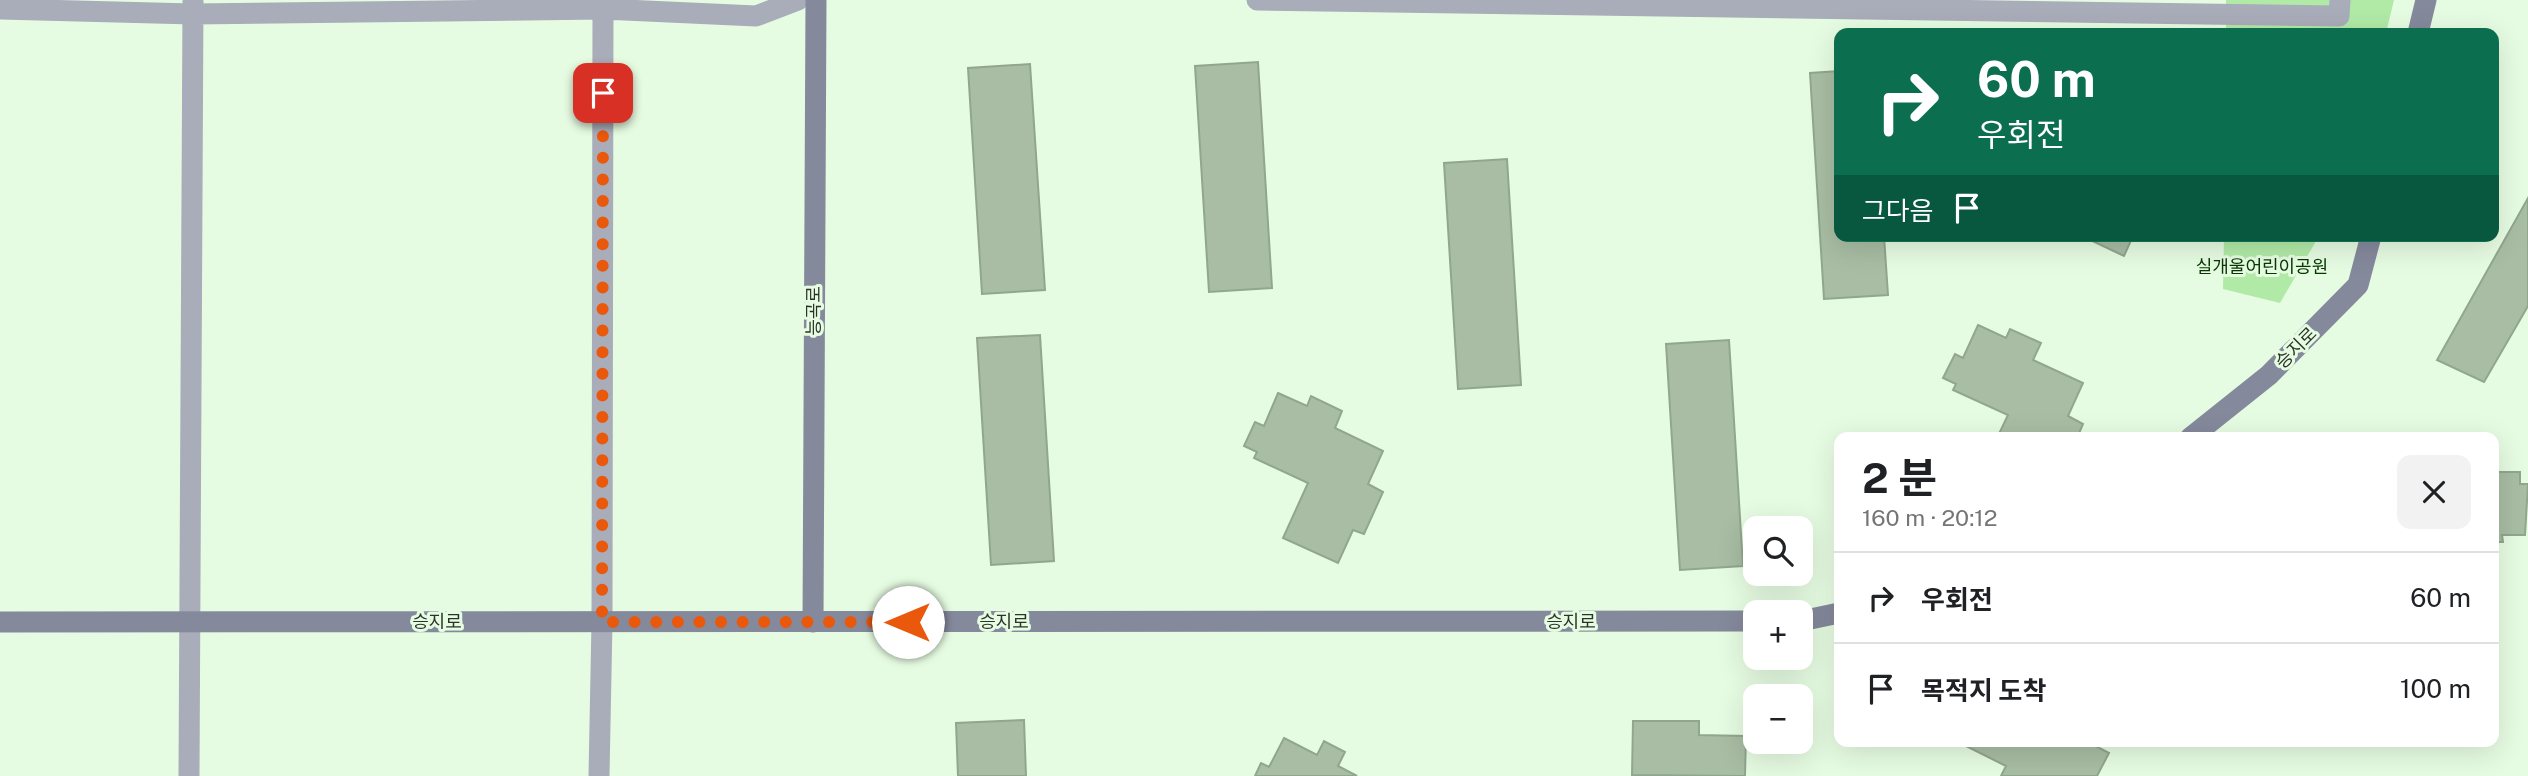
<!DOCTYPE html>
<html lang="ko">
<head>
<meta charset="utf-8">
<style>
	body { margin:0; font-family:"Public Sans","Noto Sans KR",sans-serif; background:#f2f2f2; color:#202124; height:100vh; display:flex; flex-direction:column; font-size:26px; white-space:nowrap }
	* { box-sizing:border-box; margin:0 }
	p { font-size:23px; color:#757577 }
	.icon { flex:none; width:38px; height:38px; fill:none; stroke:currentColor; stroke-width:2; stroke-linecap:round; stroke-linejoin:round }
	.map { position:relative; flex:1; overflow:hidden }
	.panel { position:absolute; left:1834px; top:432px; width:665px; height:315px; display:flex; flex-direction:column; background:#fff; border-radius:14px; box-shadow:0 7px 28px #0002 }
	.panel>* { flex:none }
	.banner { position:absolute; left:1834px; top:28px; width:665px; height:214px; border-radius:14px; box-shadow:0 7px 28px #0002; background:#0b6e4f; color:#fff; overflow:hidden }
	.fabs { position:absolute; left:1743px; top:516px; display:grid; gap:14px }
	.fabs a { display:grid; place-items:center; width:70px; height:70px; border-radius:14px; background:#fff; box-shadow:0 7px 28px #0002; font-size:35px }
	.pin { position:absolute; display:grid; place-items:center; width:60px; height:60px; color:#fff; margin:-30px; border-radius:14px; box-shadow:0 4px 10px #0006 }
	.me { position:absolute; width:77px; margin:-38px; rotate:270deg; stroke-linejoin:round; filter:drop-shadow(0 0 5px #0008) }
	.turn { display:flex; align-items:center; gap:24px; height:147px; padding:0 28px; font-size:32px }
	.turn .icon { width:91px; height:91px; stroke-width:2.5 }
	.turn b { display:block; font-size:49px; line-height:60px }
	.then { display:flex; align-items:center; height:66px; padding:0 28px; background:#0003; gap:14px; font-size:26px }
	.round { display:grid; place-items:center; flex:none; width:74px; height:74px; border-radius:14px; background:#f2f2f2 }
	.headline { display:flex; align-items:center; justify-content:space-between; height:119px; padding:0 28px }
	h1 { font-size:42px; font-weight:700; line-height:52px }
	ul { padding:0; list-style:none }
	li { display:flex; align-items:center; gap:21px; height:91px; padding:0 28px; border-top:2px solid #e0e0e0 }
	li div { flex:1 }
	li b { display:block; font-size:26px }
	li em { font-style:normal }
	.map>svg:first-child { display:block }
</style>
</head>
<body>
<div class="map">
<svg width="2528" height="776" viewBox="0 0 2528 776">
	<rect width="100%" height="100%" fill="#e6fce2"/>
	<path fill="#b1eaa7" d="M 2226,0 L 2394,0 L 2386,33 L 2226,33 Z
		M 2224,236 L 2319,236 L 2280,303 L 2223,289 Z"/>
	<path fill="#a8bda4" stroke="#91a68e" stroke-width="2" d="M 1258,62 L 1272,288 L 1209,292 L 1195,66 Z
		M 1030,64 L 1045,290 L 982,294 L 968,68 Z
		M 1839,71 L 1839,236 L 1884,236 L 1888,295 L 1824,299 L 1810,73 Z
		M 1507,159 L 1521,385 L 1458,389 L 1444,163 Z
		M 2528,198 L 2528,306 L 2484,382 L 2437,360 Z
		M 2082,236 L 2133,236 L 2124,256 Z
		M 1978,325 L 2006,338 L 2010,329 L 2041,343 L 2033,360 L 2083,383 L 2068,416 L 2083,424 L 2077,438 L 1997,438 L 2008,415 L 1953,390 L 1956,384 L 1943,378 L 1955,354 L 1963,358 Z
		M 1040,335 L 1054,561 L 991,565 L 977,338 Z
		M 1729,340 L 1743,566 L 1680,570 L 1666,344 Z
		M 1278,393 L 1307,406 L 1311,396 L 1342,411 L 1335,428 L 1383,451 L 1368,484 L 1383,492 L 1364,534 L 1353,530 L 1338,563 L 1283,538 L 1308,483 L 1254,458 L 1257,452 L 1244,446 L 1255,422 L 1264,426 Z
		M 2494,472 L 2520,472 L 2520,484 L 2528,484 L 2525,535 L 2502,535 L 2503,542 L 2494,542 Z
		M 1024,720 L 1026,776 L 958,776 L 956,723 Z
		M 1633,721 L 1699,721 L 1699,735 L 1746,736 L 1745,776 L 1632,775 Z
		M 1284,738 L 1317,755 L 1324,741 L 1345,752 L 1338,766 L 1357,776 L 1255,776 L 1261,763 L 1269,767 Z
		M 1968,742 L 2088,742 L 2109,753 L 2097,776 L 2001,776 L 2006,766 L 1966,746 Z"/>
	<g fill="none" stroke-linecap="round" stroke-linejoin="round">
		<path stroke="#a9acb9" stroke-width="21" d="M 1257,0 L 2339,16 L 2340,0
			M 0,9 L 193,14 L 603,9 L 756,16 L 798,0
			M 189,776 L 193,2
			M 599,776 L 602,622 L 603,0"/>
		<path stroke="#85899c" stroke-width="21" d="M 2418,33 L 2426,0
			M 2190,438 L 2269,375 L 2358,285 L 2371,236
			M 1801,621 L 1839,613
			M 0,622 L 1755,621
			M 813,622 L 816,0"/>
	</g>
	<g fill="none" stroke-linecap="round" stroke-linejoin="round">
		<path stroke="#ea580c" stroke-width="12" stroke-dasharray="0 21.6" d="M 603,93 L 602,622 L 908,622"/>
	</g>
	<g text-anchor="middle" stroke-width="6" stroke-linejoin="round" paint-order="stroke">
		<g font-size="18" fill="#093702" stroke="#e6fce2">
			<text x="2262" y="273">실개울어린이공원</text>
		</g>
		<g font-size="18" fill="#2b3329" stroke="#e6fce2">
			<text transform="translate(814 311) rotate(-90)" y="6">능곡로</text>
			<text transform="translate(2296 348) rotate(-45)" y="6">승지로</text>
			<text x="437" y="628">승지로</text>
			<text x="1004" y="628">승지로</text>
			<text x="1571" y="628">승지로</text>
		</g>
	</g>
</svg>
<div class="fabs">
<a><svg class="icon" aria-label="search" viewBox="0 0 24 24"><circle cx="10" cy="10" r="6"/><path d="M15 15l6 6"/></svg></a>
<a>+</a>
<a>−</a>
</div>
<div class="pin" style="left:603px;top:93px;background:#d93025"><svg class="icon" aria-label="arrive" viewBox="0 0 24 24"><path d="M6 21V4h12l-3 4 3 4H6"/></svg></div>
<svg class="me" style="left:908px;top:622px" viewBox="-20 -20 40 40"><circle r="19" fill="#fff"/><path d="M0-13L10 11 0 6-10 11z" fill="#ea580c"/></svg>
<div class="banner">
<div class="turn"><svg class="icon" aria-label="right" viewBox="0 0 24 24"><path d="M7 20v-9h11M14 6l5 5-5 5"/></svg><div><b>60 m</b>우회전</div></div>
<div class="then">그다음<svg class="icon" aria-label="arrive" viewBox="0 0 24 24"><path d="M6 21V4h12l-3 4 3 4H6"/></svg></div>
</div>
<section class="panel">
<div class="headline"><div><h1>2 분</h1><p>160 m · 20:12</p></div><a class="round"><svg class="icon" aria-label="close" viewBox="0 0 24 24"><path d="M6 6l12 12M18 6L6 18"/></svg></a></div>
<ul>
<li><svg class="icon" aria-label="right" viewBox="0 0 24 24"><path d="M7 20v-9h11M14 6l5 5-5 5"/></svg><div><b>우회전</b></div><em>60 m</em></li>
<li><svg class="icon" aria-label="arrive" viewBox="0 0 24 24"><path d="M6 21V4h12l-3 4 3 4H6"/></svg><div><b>목적지 도착</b></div><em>100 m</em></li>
</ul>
</section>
</div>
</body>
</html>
